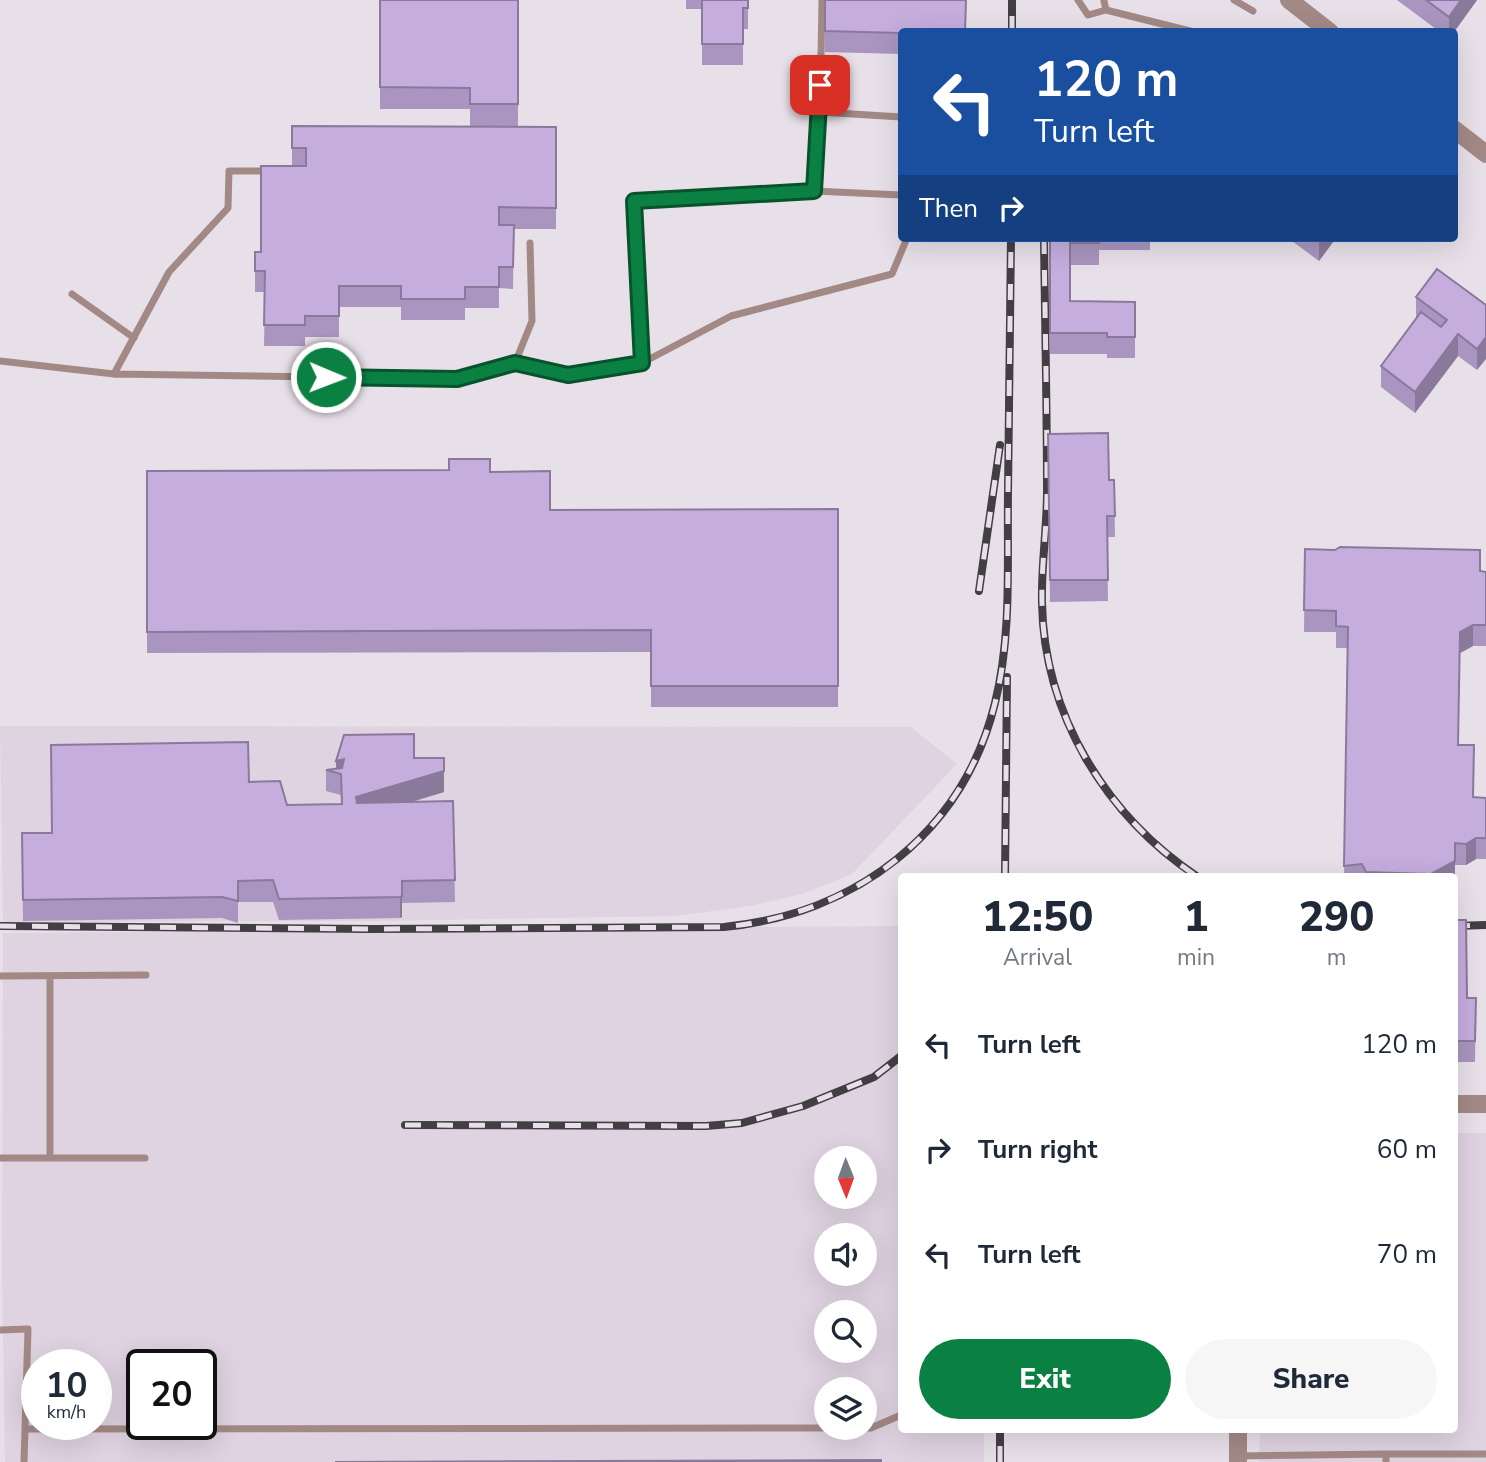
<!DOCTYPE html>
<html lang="en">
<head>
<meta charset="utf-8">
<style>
	body { margin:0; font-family:"Nunito Sans",sans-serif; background:#f6f6f7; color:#1f2937; height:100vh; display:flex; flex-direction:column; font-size:26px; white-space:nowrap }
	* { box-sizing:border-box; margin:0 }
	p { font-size:23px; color:#747a83 }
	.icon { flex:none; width:38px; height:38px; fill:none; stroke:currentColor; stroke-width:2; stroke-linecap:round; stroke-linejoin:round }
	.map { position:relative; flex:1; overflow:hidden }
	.drawer { position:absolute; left:898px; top:873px; width:560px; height:560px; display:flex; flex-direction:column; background:#fff; border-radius:7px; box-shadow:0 7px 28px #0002 }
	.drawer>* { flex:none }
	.hud { position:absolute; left:898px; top:28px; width:560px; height:214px; border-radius:7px; box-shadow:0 7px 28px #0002; background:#1a4fa0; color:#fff; overflow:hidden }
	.needle { width:46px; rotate:179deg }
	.fabs { position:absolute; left:814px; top:1146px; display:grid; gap:14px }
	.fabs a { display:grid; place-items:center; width:63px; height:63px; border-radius:50%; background:#fff; box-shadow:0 7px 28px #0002; font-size:35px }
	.speed { position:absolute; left:21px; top:1349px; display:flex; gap:14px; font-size:35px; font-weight:700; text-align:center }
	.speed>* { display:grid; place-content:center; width:91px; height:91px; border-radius:50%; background:#fff; box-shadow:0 7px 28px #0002; line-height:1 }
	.speed small { font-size:18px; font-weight:400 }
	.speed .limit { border:4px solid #111; border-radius:10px; background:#fff; color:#111 }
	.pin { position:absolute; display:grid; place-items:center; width:60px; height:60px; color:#fff; margin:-30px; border-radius:14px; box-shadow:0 4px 10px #0006 }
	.me { position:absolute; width:77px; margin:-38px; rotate:91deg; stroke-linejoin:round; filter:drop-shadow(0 0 5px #0008) }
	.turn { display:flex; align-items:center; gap:24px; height:147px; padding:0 21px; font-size:32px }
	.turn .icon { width:91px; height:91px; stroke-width:2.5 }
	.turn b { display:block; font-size:49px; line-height:60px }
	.then { display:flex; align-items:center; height:66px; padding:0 21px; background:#0003; gap:14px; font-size:26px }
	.eta { display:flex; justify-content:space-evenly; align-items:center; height:119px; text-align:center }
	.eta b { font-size:42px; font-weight:800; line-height:49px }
	.action { display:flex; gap:14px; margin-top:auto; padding:14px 21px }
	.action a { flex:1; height:80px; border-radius:42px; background:#0b8043; color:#fff; font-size:28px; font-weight:800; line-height:80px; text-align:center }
	.action a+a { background:#f6f6f7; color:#1f2937 }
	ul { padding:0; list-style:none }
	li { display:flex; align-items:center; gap:21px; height:105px; padding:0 21px }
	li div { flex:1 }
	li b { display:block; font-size:26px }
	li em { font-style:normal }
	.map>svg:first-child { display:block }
</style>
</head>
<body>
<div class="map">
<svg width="1486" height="1462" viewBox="0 0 1486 1462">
	<rect width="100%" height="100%" fill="#e8e0e9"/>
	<path fill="#dfd2e1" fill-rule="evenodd" d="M 0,726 L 911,727 L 957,764 L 852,874 L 802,894 L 750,906 L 675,916 L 383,921 L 3,922 Z
		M 901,926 L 901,1430 L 984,1430 L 984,1462 L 5,1462 L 2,1270 L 3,933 ZM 826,1158 L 864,1158 L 864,1197 L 826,1197 ZM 826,1236 L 864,1236 L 864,1274 L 826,1274 ZM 826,1312 L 864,1312 L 864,1351 L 826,1351 ZM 37,1365 L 96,1365 L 96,1424 L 37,1424 ZM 142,1365 L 201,1365 L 201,1424 L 142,1424 ZM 826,1390 L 864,1390 L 864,1428 L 826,1428 Z
		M 1454,1133 L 1486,1133 L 1486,1462 L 1259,1462 L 1260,1430 L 1454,1430 Z"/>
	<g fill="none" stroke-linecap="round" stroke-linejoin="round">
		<path stroke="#a38986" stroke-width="7" d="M 822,0 L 820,112 L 901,117
			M 1078,0 L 1088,15 L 1106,10
			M 1234,0 L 1253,11
			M 1104,1 L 1106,10 L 1194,32
			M 814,191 L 820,112
			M 72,294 L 134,338
			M 0,361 L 114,374 L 458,379 L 515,363 L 532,321 L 530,243
			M 515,363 L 568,375 L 642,363 L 731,316 L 892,274 L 907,238
			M 642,363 L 634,201 L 814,191 L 901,195
			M 114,374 L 169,272 L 228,208 L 229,171 L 269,171
			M 0,976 L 146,975
			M 0,1158 L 145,1158
			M 50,1158 L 50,976
			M 0,1330 L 28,1329 L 24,1462
			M 864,1428 L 871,1428 L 901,1415
			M 25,1429 L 840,1428
			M 1386,1454 L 1486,1454
			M 1238,1456 L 1386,1454 L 1386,1462"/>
		<path stroke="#a38986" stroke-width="18" d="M 1289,0 L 1330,32
			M 1454,129 L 1486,154
			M 1454,1104 L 1486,1104
			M 1238,1462 L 1238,1430"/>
		<defs>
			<path id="rail" d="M 1012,32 L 1012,0
				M 1044,238 C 1045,323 1047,407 1047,492 C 1047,529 1041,566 1042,603 C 1044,715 1106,816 1198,877
				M 979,591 L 1000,445
				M 1005,877 L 1007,677
				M 0,926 L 372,929 L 724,927 C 855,914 963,834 995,703 C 1012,635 1007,562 1008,492 C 1009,407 1010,323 1011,238
				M 1454,926 L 1486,925
				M 405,1125 L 706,1126 L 742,1123 L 803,1106 L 874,1077 L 901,1056
				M 1000,1462 L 1000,1430"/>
		</defs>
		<use href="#rail" stroke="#423e43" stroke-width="8"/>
		<use href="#rail" stroke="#e8e0e9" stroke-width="5" stroke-dasharray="16" stroke-linecap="butt"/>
	</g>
	<path fill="#a995bf" d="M 380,0 L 518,0 L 518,126 L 470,126 L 470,109 L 380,109 Z
		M 686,0 L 748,0 L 748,29 L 743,29 L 743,65 L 702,65 L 702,9 L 686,9 Z
		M 825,0 L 901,32 L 901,54 L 825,52 Z
		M 1397,0 L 1477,0 L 1454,32 L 1440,32 Z
		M 292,126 L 556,127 L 556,229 L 514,229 L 513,289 L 499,288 L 499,308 L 465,308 L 465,320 L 401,320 L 401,307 L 339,307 L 339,337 L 305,337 L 305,346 L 264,346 L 265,292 L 255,292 L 255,252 L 261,252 L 292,166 Z
		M 1050,238 L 1150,238 L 1150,250 L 1099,250 L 1099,265 L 1070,265 L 1070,301 L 1135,302 L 1135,358 L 1107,358 L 1107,354 L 1050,354 Z
		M 1288,238 L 1336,238 L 1319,261 Z
		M 1416,297 L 1486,305 L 1477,370 L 1458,356 L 1415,413 L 1381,387 L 1381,366 L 1416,319 Z
		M 1048,434 L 1109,480 L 1114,480 L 1115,537 L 1107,537 L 1108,601 L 1050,602 Z
		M 147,471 L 490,472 L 550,510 L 838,509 L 838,707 L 651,707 L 651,652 L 147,653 Z
		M 1305,549 L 1486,572 L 1486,646 L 1473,646 L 1460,653 L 1458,745 L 1474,797 L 1486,798 L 1486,859 L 1476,859 L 1466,865 L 1455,865 L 1454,883 L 1454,877 L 1344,877 L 1348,648 L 1336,648 L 1336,632 L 1304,632 Z
		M 414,758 L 444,792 L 412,802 L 453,801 L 455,902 L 402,903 L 402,917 L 400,918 L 279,920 L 273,902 L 238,902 L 238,923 L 222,918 L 23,921 L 22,833 L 52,833 L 249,782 L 287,805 L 341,804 L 341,795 L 326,791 L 326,770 Z
		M 1454,920 L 1467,998 L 1476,998 L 1475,1062 L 1454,1062 Z"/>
	<path fill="#8a799b" d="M 1461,0 L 1477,0 L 1454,32 L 1449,32 L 1449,17 Z
		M 1320,238 L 1336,238 L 1319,261 L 1319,240 Z
		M 1458,334 L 1458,356 L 1415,413 L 1415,392 Z
		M 1486,337 L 1486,359 L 1477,370 L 1477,349 Z
		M 1473,625 L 1473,646 L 1460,653 L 1460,632 Z
		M 344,759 L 341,774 L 336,772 L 336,761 Z
		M 444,771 L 444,792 L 356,818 L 356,797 Z
		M 1476,838 L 1476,859 L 1466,865 L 1466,844 Z
		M 1455,843 L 1455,882 L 1454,877 L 1431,877 L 1431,874 Z
		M 402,896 L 402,917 L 400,918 L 400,897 Z"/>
	<path fill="#c5adde" stroke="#8a799b" stroke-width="2" d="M 380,0 L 518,0 L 518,104 L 470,104 L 470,88 L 380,87 Z
		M 702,0 L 748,0 L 748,8 L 743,8 L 743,44 L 702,44 Z
		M 825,0 L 966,0 L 965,32 L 901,32 L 901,33 L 825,31 Z
		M 1426,0 L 1461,0 L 1449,17 Z
		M 1036,29 L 1132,29 L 1132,32 L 1036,32 Z
		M 292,126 L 556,127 L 556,208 L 499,207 L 499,225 L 514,225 L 513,267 L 499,267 L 499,287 L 465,287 L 465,299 L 401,299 L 401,286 L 339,286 L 339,316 L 305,316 L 305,325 L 264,325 L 265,271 L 255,271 L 255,252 L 261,252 L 261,166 L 306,166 L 306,148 L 292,148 Z
		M 1050,238 L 1099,238 L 1099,243 L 1070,243 L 1070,301 L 1135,302 L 1135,337 L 1107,337 L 1107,333 L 1050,333 Z
		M 1437,269 L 1486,305 L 1486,337 L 1477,349 L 1458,334 L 1415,392 L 1381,366 L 1421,312 L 1441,327 L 1447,320 L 1416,297 Z
		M 1108,433 L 1109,480 L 1114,480 L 1115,516 L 1107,516 L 1108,580 L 1050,580 L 1048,434 Z
		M 449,459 L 490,459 L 490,472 L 550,471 L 550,510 L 838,509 L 838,686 L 651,686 L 651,630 L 147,632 L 147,471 L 449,470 Z
		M 1340,547 L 1480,550 L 1480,571 L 1486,572 L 1486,625 L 1473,625 L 1460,632 L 1458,745 L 1474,745 L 1473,797 L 1486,798 L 1486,838 L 1476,838 L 1466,844 L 1455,843 L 1455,861 L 1431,874 L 1366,872 L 1362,864 L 1344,866 L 1348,627 L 1336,626 L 1336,611 L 1304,610 L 1305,549 L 1335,550 Z
		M 414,734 L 414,758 L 444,758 L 444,771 L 356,797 L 357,803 L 453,801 L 455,880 L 402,881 L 402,896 L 400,897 L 279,899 L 273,880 L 238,881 L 238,901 L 222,897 L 23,900 L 22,833 L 52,833 L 51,745 L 248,742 L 249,782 L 280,781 L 287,805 L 342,804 L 341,774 L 326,770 L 342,768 L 344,759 L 336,761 L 344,735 Z
		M 1454,920 L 1466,920 L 1467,998 L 1476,998 L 1475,1041 L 1454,1041 Z
		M 881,1460 L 881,1462 L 335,1462 Z"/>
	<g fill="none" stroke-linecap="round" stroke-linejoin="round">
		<defs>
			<path id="route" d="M 326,377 L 457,379 L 515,363 L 568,375 L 642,363 L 634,201 L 814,191 L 820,85"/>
		</defs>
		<use href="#route" stroke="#07532c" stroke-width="18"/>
		<use href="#route" stroke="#0b8043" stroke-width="12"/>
	</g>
</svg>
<div class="fabs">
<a><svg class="needle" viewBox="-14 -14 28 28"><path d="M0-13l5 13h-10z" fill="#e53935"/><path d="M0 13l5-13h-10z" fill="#747a83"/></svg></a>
<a><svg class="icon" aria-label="sound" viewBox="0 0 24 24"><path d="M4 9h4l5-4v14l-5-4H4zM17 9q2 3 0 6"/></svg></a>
<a><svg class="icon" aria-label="search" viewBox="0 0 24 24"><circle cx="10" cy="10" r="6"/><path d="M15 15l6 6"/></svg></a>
<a><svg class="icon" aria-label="layers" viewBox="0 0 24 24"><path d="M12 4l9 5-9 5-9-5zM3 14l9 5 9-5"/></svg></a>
</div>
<div class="speed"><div>10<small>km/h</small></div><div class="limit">20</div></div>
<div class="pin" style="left:820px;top:85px;background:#d93025"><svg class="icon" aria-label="arrive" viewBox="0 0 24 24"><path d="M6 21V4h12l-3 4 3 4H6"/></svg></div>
<svg class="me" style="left:326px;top:377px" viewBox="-20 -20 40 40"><circle r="17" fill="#0b8043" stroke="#fff" stroke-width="3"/><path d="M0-11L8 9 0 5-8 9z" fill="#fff"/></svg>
<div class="hud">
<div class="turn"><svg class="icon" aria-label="left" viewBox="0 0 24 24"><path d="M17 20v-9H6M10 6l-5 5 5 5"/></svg><div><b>120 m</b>Turn left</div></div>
<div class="then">Then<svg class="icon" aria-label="right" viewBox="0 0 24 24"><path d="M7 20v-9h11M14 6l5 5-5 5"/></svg></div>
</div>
<section class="drawer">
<div class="eta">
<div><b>12:50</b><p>Arrival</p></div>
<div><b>1</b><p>min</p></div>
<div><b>290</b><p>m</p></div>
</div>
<ul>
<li><svg class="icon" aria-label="left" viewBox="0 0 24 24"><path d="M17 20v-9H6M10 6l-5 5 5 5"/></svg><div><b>Turn left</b></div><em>120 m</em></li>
<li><svg class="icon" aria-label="right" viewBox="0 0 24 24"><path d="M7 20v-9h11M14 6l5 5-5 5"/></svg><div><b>Turn right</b></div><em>60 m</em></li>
<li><svg class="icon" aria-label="left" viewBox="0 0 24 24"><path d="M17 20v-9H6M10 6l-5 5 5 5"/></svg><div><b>Turn left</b></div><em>70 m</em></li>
</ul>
<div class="action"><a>Exit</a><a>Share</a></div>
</section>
</div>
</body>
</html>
